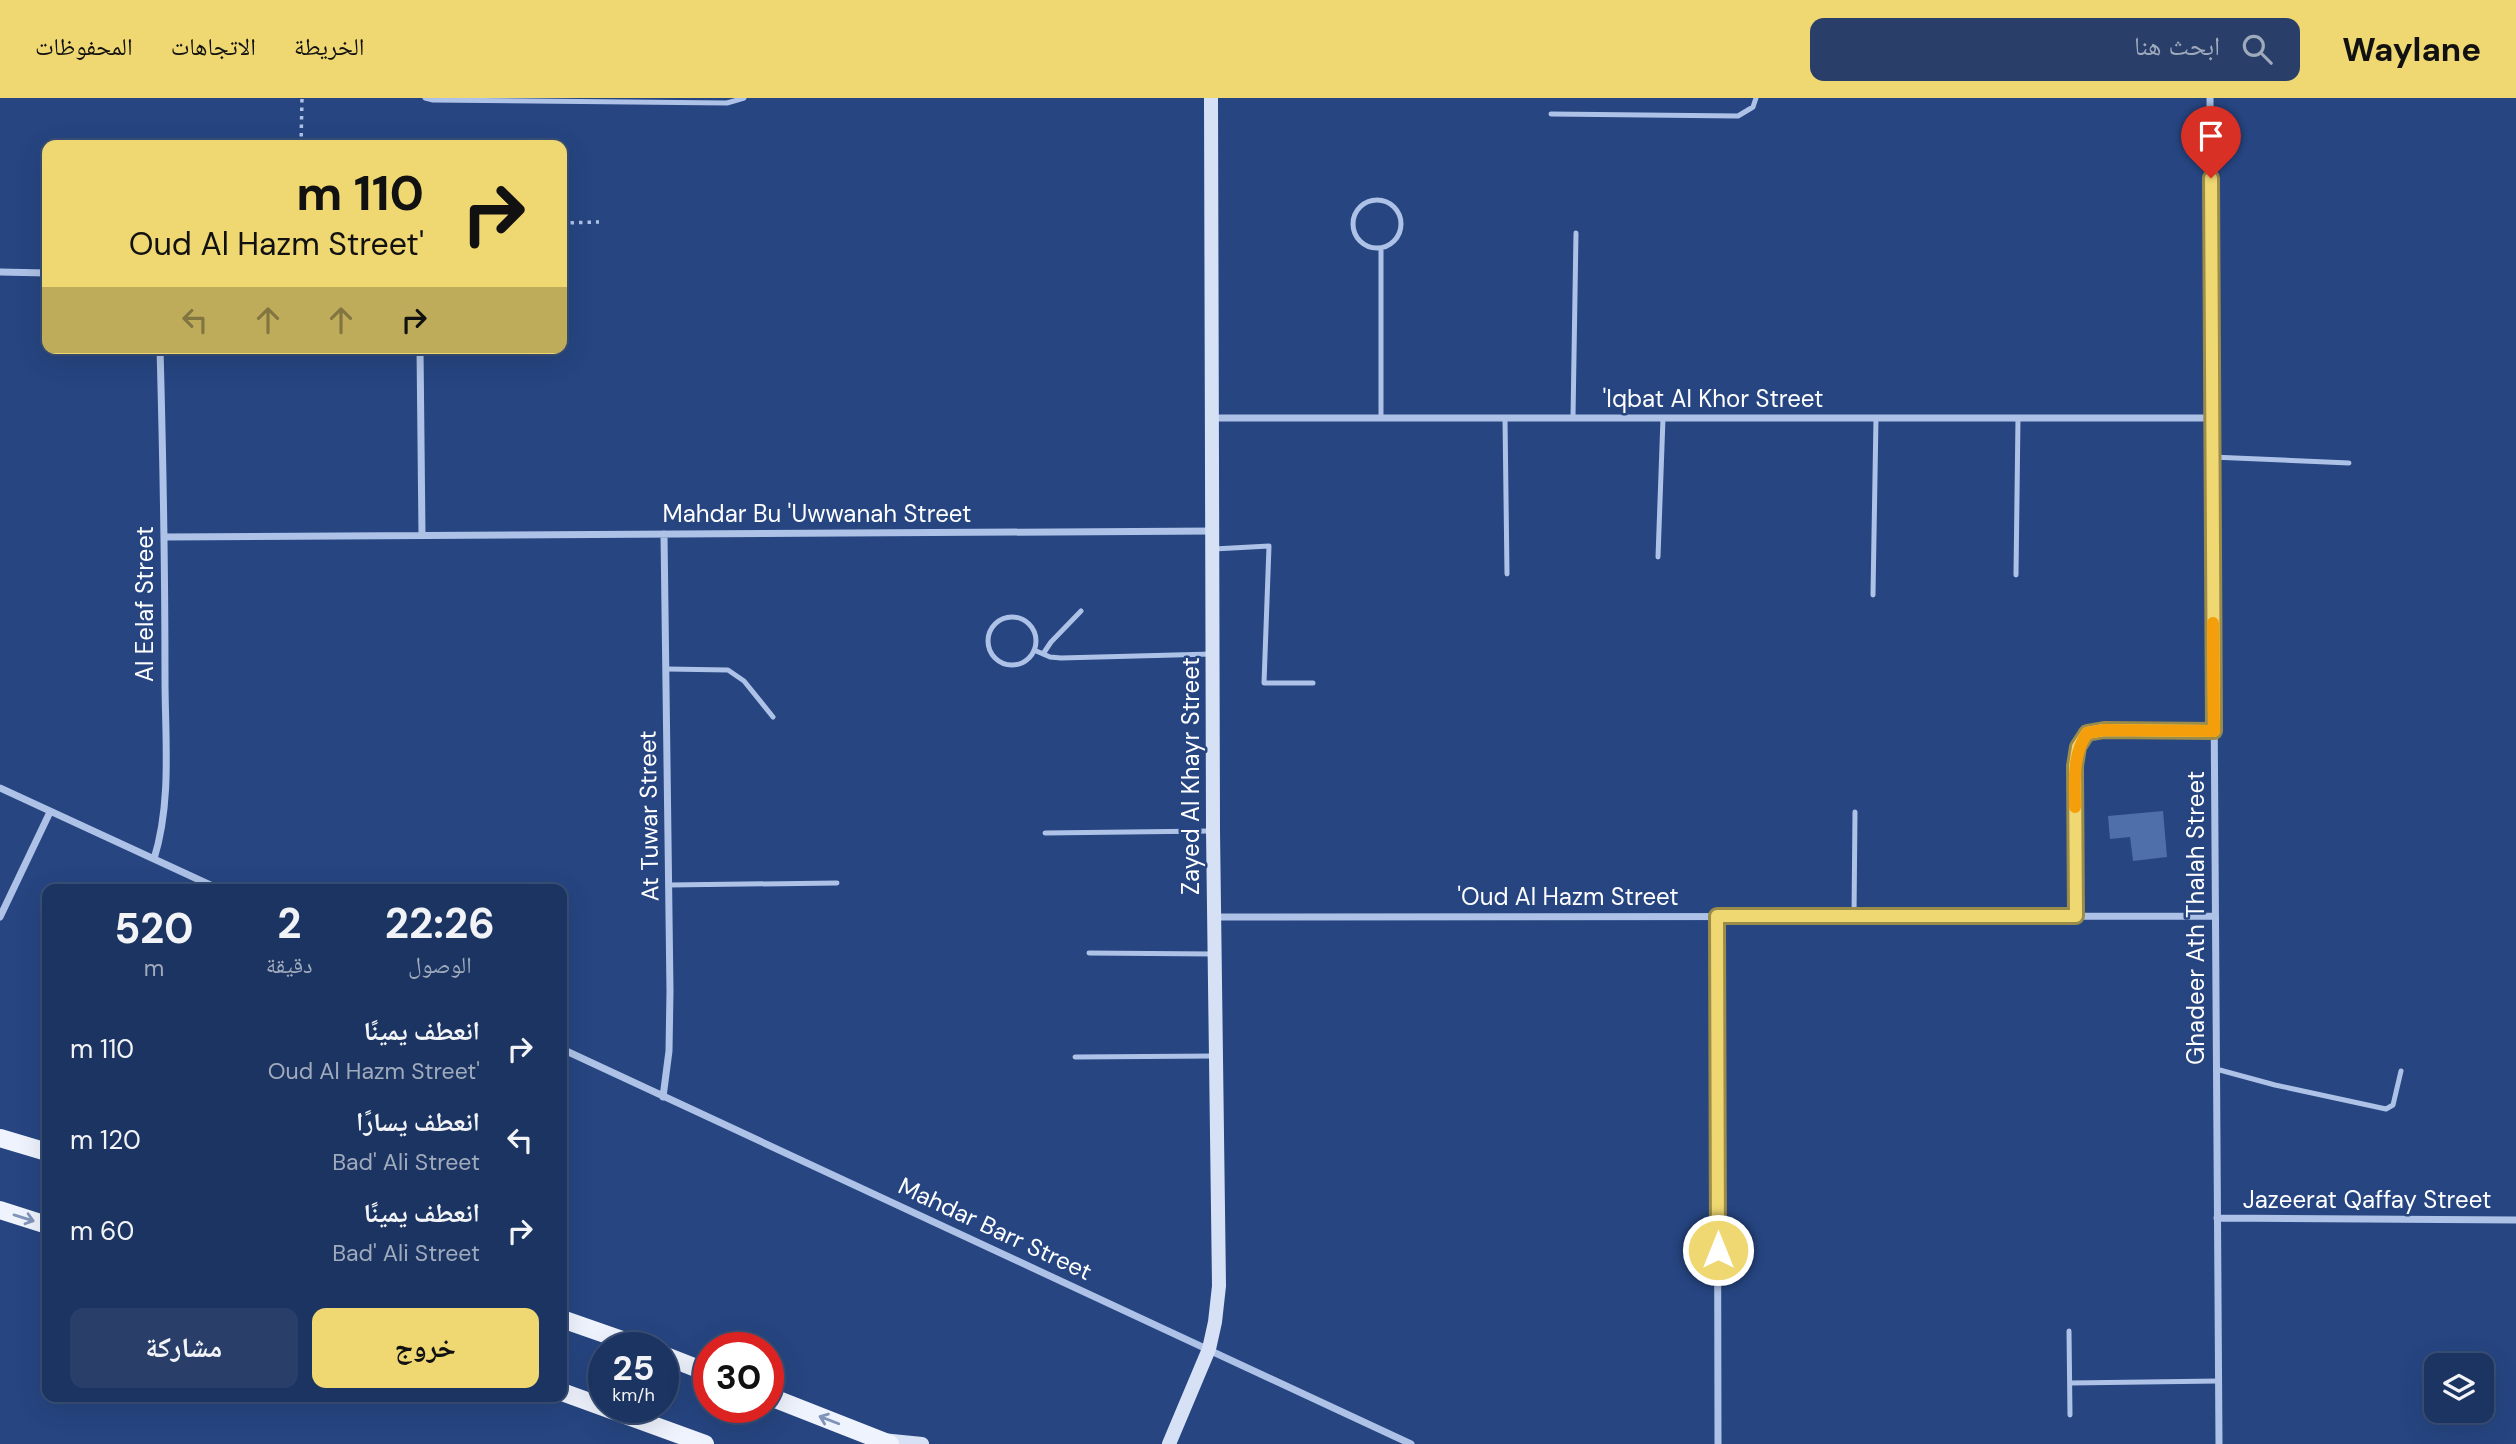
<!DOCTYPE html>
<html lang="ar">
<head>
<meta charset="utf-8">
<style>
	body { margin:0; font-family:"DM Sans","Noto Naskh Arabic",sans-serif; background:#293f6a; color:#f1f3f6; direction:rtl; height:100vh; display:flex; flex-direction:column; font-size:26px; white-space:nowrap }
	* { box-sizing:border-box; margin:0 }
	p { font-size:23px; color:#a0aabd }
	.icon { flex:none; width:38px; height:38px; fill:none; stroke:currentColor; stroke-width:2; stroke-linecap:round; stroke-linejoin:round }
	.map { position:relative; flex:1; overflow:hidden; direction:ltr }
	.panel { position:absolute; left:42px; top:786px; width:525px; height:518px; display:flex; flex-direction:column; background:#1c3461; border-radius:14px; box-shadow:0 7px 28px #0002,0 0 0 2px #3a4f76; direction:rtl }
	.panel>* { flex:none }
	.guide { position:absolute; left:42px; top:42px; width:525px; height:214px; border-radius:14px; box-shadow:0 7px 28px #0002,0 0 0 2px #3a4f76; direction:rtl; background:#efd772; color:#111; overflow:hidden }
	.tools { position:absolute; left:2424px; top:1255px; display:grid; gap:14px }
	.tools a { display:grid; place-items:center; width:70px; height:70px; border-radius:14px; background:#1c3461; box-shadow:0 7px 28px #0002,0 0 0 2px #3a4f76; font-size:35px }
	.speed { position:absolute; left:588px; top:1234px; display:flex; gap:14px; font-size:35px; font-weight:700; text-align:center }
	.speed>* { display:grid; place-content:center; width:91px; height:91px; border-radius:50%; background:#1c3461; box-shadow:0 7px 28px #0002,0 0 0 2px #3a4f76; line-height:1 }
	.speed small { font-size:18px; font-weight:400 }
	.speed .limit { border:10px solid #d22; background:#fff; color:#111 }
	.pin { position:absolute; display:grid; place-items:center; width:60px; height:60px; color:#fff; margin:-72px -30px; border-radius:50% 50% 50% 0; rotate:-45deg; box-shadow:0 0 7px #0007 }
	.pin .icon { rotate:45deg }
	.me { position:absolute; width:77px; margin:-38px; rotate:0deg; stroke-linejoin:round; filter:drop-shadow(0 0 5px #0008) }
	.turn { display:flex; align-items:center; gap:24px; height:147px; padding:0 28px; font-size:32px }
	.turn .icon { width:91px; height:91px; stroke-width:2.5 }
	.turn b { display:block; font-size:49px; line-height:60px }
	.lanes { display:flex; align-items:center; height:66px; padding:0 28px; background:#0003; justify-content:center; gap:35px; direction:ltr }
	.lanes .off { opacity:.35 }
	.eta { display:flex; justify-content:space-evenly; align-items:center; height:119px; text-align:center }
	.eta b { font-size:42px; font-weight:700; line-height:49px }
	.action { display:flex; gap:14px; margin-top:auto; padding:14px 28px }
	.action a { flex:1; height:80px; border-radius:14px; background:#efd772; color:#111; font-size:28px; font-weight:700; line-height:80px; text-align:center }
	.action a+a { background:#293f6a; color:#f1f3f6 }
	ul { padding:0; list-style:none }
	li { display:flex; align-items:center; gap:21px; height:91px; padding:0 28px }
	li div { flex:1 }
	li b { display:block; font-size:26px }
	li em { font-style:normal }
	header { display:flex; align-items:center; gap:42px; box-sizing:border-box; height:98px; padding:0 35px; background:#efd772; color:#111 }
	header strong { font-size:33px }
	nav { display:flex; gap:38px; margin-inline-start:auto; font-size:24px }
	.search { width:490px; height:63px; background:#293f6a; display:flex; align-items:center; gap:18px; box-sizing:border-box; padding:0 24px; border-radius:14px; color:#a0aabd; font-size:26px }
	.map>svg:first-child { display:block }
</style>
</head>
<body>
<header>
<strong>Waylane</strong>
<div class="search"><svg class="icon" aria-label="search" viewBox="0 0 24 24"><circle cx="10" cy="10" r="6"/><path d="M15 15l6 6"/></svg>ابحث هنا</div>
<nav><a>الخريطة</a><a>الاتجاهات</a><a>المحفوظات</a></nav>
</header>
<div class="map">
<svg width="2516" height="1346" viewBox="0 0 2516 1346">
	<rect width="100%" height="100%" fill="#264581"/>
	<path fill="#4e6faa" d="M 2163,713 L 2167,759 L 2133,763 L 2130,739 L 2110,741 L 2108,718 Z"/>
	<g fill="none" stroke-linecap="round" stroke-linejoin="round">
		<path stroke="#adc2e6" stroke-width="3.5" stroke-dasharray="3.5 5" stroke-linecap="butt" d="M 301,47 L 302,0
			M 562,125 L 599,124"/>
		<path stroke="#adc2e6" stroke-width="5" d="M 425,0 L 433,2 L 727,5 L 744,0
			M 1551,16 L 1738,18 L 1753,9 L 1756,0
			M1353 126a24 24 0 1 1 48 0a24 24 0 1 1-48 0Z
			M 1381,320 L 1381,151
			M 1505,320 L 1507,476
			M 1573,320 L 1576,135
			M 2212,359 L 2349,365
			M 1214,451 L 1269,448 L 1264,585 L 1313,585
			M 1658,459 L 1663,320
			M 2016,477 L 2018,320
			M 1873,497 L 1876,320
			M988 543a24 24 0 1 1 48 0a24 24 0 1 1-48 0Z
			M 1034,552 L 1050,559 L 1061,560 L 1212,556
			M 1043,556 L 1051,544 L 1081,513
			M 667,571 L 728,572 L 744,583 L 773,619
			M 1045,735 L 1210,733
			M 669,787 L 837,785
			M 1854,818 L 1855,714
			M 2076,818 L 2075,668 L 2078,649 L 2087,635 L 2104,632 L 2214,633
			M 1089,855 L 1212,856
			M 1075,959 L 1215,958
			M 2216,971 L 2275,987 L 2386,1011 L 2393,1007 L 2401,973
			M 2069,1233 L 2070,1317
			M 2070,1285 L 2218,1283"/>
		<path stroke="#adc2e6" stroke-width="7" d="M 2210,0 L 2219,1346
			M 0,174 L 47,175
			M 420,250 L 422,437
			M 1214,320 L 2212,320
			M 165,439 L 1214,433
			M 0,690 L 219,791
			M 154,761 C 172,703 165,640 165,581 C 165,470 163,360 160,250
			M 1717,818 L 1718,1346
			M 0,819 L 50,714
			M 1214,819 L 2215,818
			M 562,951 L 1411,1346
			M 663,999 L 669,953 L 670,893 L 664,436
			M 2217,1120 L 2516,1122"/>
		<path stroke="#d7e1f6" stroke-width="14" d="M 882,1342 L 922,1346
			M 1169,1346 L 1209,1251 L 1215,1224 L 1219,1188 L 1213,733 L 1211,0"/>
		<path stroke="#eef3fd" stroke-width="18" d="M 0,1040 L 47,1054
			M 0,1112 L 47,1127
			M 562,1221 L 645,1250
			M 663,1257 L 709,1275
			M 562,1294 L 705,1346
			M 768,1298 L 890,1346"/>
	</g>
	<defs><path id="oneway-shaft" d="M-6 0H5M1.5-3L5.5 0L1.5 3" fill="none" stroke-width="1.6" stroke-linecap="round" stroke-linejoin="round" transform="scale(1.75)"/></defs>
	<g stroke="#8093b9">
		<use href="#oneway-shaft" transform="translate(24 1120) rotate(17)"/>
		<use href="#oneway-shaft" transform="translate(829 1322) rotate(-159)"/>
	</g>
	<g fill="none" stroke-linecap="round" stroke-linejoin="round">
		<defs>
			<path id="route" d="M 1718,1152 L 1717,818 L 2076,818 L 2075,668 L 2078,649 L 2087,635 L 2104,632 L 2214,633 L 2211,80"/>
		</defs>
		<use href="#route" stroke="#9b8c4a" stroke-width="18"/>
		<use href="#route" stroke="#efd772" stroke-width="12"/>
		<path stroke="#f59e0b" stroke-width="12" d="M 2075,709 C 2075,682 2072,658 2087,635 L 2104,632 L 2214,633 L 2213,525"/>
	</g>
	<g text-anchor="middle" stroke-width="5" stroke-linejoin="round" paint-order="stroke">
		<g font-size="24" fill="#fff" stroke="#264581">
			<text x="1713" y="309">'Iqbat Al Khor Street</text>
			<text x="817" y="424">Mahdar Bu 'Uwwanah Street</text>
			<text transform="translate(145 506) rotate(-90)" y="8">Al Eelaf Street</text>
			<text transform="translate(1191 678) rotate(-90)" y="8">Zayed Al Khayr Street</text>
			<text transform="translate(649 718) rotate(-91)" y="8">At Tuwar Street</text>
			<text x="1568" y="807">'Oud Al Hazm Street</text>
			<text transform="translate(2196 820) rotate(-90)" y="8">Ghadeer Ath Thalah Street</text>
			<text x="2367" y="1110">Jazeerat Qaffay Street</text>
			<text transform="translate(995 1131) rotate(25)" y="8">Mahdar Barr Street</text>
		</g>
	</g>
</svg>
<div class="tools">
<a><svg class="icon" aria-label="layers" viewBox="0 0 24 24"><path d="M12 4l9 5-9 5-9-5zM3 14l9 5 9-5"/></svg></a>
</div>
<div class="speed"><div>25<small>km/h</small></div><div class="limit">30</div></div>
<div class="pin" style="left:2211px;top:80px;background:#d93025"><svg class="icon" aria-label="arrive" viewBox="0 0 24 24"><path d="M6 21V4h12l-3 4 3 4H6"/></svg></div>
<svg class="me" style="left:1718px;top:1152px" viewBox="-20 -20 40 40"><circle r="17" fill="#efd772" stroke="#fff" stroke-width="3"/><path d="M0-11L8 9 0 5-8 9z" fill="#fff"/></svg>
<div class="guide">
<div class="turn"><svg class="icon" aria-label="right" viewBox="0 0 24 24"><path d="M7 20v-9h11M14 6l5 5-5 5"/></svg><div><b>110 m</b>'Oud Al Hazm Street</div></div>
<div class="lanes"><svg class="icon off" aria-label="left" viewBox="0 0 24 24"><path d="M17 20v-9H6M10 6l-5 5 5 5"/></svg><svg class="icon off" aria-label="ahead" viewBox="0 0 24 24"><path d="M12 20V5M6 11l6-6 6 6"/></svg><svg class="icon off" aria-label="ahead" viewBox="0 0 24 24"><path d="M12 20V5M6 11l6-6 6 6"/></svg><svg class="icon" aria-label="right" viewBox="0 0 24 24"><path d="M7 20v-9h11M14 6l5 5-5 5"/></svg></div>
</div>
<section class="panel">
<div class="eta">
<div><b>22:26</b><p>الوصول</p></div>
<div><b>2</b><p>دقيقة</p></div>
<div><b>520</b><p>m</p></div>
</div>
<ul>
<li><svg class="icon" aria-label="right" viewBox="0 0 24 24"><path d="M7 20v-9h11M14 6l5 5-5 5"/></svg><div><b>انعطف يمينًا</b><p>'Oud Al Hazm Street</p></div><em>110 m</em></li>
<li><svg class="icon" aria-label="left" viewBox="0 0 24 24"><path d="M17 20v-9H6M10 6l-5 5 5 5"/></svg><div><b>انعطف يسارًا</b><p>Bad' Ali Street</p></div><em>120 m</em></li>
<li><svg class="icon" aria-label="right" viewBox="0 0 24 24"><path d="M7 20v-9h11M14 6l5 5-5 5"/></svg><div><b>انعطف يمينًا</b><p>Bad' Ali Street</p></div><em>60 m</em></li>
</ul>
<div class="action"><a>خروج</a><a>مشاركة</a></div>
</section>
</div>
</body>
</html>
